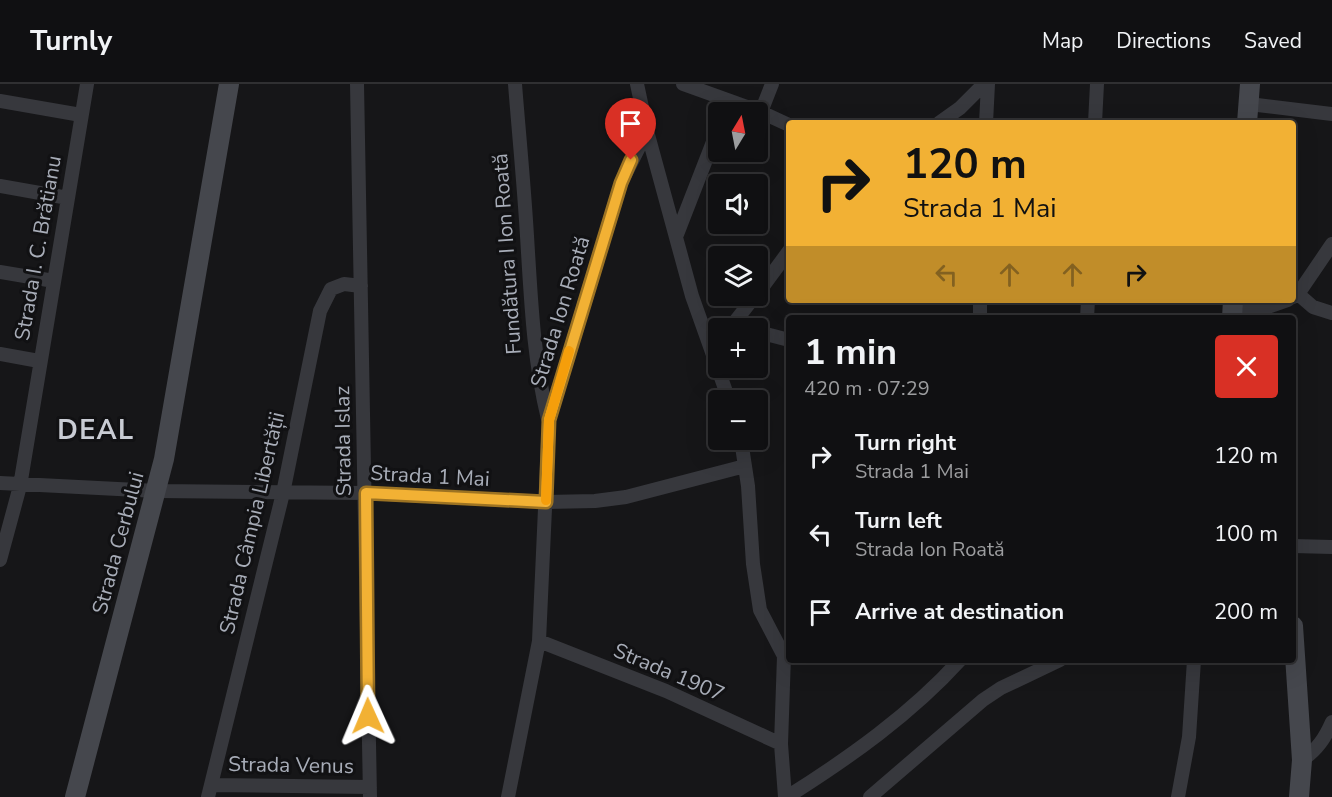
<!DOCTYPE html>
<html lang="en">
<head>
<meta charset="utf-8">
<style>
	body { margin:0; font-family:"Nunito Sans",sans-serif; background:#1e1e20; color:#f1f3f6; height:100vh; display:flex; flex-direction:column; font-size:22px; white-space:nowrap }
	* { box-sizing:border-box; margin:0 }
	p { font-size:20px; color:#9c9d9f }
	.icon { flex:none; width:33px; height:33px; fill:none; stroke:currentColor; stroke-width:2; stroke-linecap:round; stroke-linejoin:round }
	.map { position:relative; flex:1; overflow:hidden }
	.sheet { position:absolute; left:786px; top:231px; width:510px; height:348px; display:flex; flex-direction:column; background:#101012; border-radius:6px; box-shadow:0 6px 24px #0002,0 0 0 2px #303032 }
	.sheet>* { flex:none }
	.banner { position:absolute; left:786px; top:36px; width:510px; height:183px; border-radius:6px; box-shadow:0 6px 24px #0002,0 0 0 2px #303032; background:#f2b134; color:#111; overflow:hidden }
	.needle { width:39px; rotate:10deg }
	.controls { position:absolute; left:708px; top:18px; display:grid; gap:12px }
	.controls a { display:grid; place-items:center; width:60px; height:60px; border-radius:6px; background:#101012; box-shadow:0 6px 24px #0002,0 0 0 2px #303032; font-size:30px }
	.pin { position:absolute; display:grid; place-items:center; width:51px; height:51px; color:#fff; margin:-62px -26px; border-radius:50% 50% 50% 0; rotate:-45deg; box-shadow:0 0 6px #0007 }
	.pin .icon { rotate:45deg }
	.me { position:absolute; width:66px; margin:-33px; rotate:359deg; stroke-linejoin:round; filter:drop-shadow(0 0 4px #0008) }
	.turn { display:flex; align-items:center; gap:21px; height:126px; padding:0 18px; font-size:27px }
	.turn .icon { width:78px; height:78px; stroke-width:2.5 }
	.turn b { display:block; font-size:42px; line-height:51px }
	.lanes { display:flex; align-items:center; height:57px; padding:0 18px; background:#0003; justify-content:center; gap:30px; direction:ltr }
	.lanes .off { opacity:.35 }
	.round { display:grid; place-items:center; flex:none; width:63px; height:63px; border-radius:6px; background:#1e1e20 }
	.overview { display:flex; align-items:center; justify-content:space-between; height:102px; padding:0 18px }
	h1 { font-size:36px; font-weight:700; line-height:45px }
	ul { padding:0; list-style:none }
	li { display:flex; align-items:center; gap:18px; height:78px; padding:0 18px }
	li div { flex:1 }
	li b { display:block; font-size:22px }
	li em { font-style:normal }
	header { display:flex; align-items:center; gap:36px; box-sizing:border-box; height:84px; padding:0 30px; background:#101012; border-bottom:2px solid #303032 }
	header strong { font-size:28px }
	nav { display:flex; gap:33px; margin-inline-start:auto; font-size:21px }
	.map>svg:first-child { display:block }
</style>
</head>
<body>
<header>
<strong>Turnly</strong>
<nav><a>Map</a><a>Directions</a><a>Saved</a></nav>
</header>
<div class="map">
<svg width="1332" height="713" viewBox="0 0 1332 713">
	<rect width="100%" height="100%" fill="#161618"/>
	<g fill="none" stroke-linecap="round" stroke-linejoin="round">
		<path stroke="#37383d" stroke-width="14" d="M 357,0 L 370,713
			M 515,0 C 519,51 524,101 527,152 C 531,215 533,273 548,335
			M 637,0 L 647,47 L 692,212 L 729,316
			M 683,0 L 761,28 L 789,41
			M 0,17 L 81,31
			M 1249,20 L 1332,30
			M 761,28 L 772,0
			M 939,39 L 960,24 L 984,0
			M 986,39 L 988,0
			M 1095,39 L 1097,0
			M 0,102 L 68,114
			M 676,153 L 718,45
			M 0,188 L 54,197
			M 758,209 L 789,167
			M 1298,210 L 1313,223 L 1332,229
			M 1293,213 L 1298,210 L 1332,160
			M 1233,224 L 1268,223 L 1288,216
			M 980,234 L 980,216
			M 1087,234 L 1088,216
			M 730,244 L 755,212
			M 758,248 L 789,256
			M 0,270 L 39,277
			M 741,356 L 748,402 L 753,480 L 760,526 L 784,572 L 781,660 L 785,713
			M 0,399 L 157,407 L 366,409 L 546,418 L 595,417 L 626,413 L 745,382
			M 1293,462 L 1332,463
			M 0,476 L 20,402 L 87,0
			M 539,557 L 666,607 L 781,660
			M 1302,676 C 1317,666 1325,654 1332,638
			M 211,701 L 370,703
			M 208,713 L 283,409 L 320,227 L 331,205 L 344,200 L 361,202
			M 508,713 L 539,557 L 549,336 L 621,99 L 647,47
			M 787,713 C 849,674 911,630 960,576
			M 870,713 L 983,616 L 1001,604 L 1060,576
			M 1178,713 L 1189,653 L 1194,576"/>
		<path stroke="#45474d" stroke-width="20" d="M 1247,39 L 1250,0
			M 1232,234 L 1233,216
			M 1293,542 L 1302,676 L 1299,713
			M 75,713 L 164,375 L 229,0"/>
	</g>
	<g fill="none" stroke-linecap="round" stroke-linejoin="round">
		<defs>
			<path id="route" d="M 368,632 L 366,409 L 546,418 L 549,336 L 621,99 L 631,76"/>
		</defs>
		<use href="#route" stroke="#9d7322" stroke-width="15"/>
		<use href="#route" stroke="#f2b134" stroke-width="10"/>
		<path stroke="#f59e0b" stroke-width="10" d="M 546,416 L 549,336 L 569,267"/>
	</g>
	<g text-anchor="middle" stroke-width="6" stroke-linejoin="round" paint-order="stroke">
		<g font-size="21" fill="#a8adb8" stroke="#111113">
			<text transform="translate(38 164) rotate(-80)" y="7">Strada I. C. Brătianu</text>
			<text transform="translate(507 170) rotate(-94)" y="7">Fundătura I Ion Roată</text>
			<text transform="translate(560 228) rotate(-73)" y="7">Strada Ion Roată</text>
			<text transform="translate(343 357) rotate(-91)" y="7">Strada Islaz</text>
			<text transform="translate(430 392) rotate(3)" y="7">Strada 1 Mai</text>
			<text transform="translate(252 439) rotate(-77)" y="7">Strada Câmpia Libertății</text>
			<text transform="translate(118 459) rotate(-75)" y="7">Strada Cerbului</text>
			<text transform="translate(669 588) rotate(23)" y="7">Strada 1907</text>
			<text transform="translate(291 681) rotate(1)" y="7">Strada Venus</text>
		</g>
		<g font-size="27" font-weight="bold" letter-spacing="1.5" fill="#c9ccd4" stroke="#111113">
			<text x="96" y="355">DEAL</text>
		</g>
	</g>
</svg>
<div class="controls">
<a><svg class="needle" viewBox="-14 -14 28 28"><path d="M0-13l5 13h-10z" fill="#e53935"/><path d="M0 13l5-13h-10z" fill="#9c9d9f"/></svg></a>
<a><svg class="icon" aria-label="sound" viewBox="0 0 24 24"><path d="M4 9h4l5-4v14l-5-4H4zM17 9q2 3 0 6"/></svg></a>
<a><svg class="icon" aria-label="layers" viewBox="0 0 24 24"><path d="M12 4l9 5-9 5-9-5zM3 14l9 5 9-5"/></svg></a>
<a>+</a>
<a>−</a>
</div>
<div class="pin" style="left:631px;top:76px;background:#d93025"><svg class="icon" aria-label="arrive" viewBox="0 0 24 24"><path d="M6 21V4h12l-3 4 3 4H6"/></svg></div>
<svg class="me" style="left:368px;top:632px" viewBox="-20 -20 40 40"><path d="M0-17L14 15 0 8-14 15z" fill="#f2b134" stroke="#fff" stroke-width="4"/></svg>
<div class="banner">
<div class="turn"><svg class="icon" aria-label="right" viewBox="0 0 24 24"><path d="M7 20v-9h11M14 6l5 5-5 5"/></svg><div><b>120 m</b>Strada 1 Mai</div></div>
<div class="lanes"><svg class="icon off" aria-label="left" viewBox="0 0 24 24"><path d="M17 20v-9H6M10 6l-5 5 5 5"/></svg><svg class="icon off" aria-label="ahead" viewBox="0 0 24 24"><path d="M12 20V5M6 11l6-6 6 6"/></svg><svg class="icon off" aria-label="ahead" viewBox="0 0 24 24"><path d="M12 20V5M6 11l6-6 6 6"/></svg><svg class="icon" aria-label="right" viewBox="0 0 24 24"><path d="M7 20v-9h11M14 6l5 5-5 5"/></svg></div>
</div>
<section class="sheet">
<div class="overview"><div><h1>1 min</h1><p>420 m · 07:29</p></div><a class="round" style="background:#d93025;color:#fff"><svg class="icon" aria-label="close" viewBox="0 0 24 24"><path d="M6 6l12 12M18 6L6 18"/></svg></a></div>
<ul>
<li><svg class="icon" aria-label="right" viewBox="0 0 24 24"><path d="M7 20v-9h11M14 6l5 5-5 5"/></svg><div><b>Turn right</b><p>Strada 1 Mai</p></div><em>120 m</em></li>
<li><svg class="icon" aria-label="left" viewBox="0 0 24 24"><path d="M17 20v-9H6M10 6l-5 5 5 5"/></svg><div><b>Turn left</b><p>Strada Ion Roată</p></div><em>100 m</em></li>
<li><svg class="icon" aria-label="arrive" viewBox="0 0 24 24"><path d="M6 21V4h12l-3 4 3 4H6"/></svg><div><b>Arrive at destination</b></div><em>200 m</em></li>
</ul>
</section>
</div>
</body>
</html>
